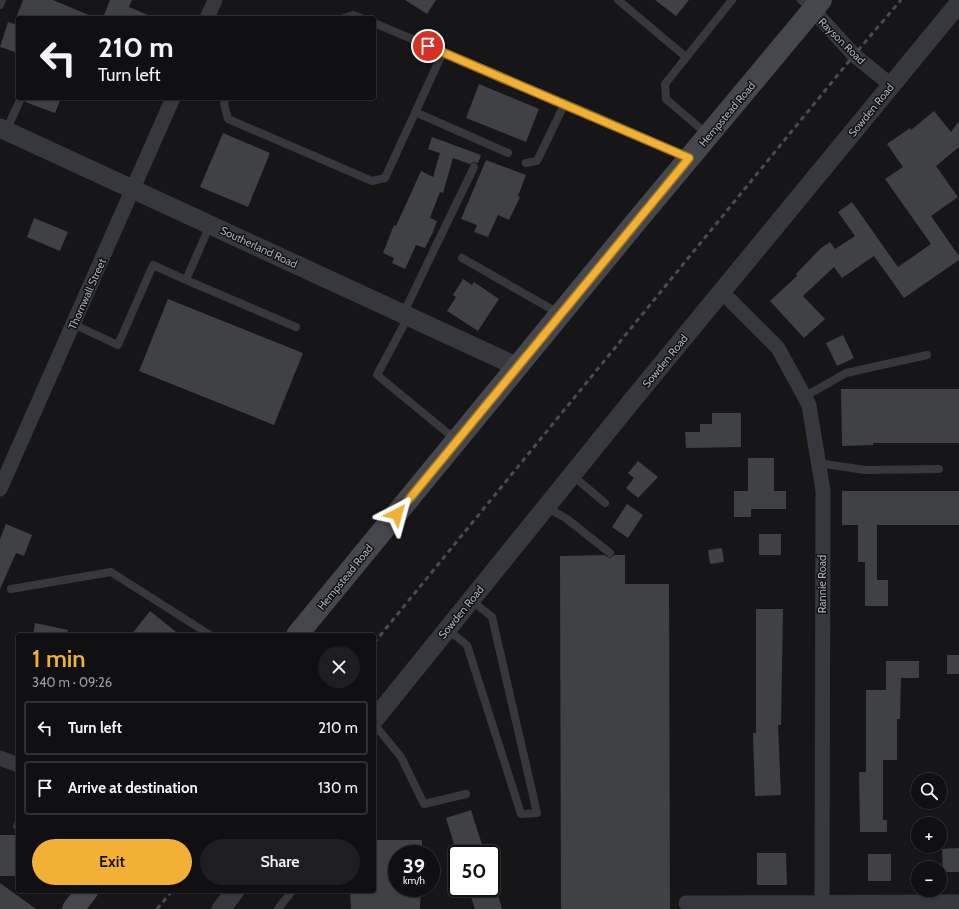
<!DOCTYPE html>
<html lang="en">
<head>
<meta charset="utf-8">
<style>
	body { margin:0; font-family:Cabin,sans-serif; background:#1e1e20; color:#f1f3f6; height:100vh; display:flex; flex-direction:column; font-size:15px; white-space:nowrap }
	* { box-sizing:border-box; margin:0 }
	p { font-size:13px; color:#9c9d9f }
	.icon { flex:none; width:22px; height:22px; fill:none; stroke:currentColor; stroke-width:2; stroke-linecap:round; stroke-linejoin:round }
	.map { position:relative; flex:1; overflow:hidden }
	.side { position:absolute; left:16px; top:633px; width:360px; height:260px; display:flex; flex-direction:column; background:#101012; border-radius:4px; box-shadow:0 1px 3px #0004,0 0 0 1px #303032 }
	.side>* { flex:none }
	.hud { position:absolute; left:16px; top:16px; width:360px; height:84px; border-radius:4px; box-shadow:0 1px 3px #0004,0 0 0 1px #303032; background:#101012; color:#f1f3f6; overflow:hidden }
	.tools { position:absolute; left:911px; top:773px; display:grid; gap:8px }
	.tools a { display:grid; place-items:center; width:36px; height:36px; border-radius:50%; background:#101012; box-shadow:0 1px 3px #0004,0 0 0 1px #303032; font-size:20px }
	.speed { position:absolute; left:388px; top:845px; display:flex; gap:8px; font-size:20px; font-weight:700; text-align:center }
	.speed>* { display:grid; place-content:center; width:52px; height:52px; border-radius:50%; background:#101012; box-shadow:0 1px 3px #0004,0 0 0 1px #303032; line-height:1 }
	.speed small { font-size:10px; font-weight:400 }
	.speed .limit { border:2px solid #111; border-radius:6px; background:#fff; color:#111 }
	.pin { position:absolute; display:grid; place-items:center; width:34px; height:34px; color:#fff; margin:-17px; border:2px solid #fff; border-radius:50%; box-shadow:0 1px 4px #0007 }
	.me { position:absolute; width:44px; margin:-22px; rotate:39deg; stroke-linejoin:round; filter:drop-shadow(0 0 3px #0008) }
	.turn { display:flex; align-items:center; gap:14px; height:84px; padding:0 16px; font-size:18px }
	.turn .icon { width:52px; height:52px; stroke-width:2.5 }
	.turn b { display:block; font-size:28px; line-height:34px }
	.round { display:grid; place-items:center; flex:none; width:42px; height:42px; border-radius:21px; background:#1e1e20 }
	.head { display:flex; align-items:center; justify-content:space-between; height:68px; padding:0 16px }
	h1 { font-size:24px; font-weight:600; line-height:30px; color:#f2b134 }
	.cta { display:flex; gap:8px; margin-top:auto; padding:8px 16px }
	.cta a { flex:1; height:46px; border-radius:24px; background:#f2b134; color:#111; font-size:16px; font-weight:600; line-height:46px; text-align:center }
	.cta a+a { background:#1e1e20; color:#f1f3f6 }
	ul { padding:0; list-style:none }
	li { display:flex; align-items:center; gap:12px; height:54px; margin:0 8px 6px; padding:0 8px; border:2px solid #303032; border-radius:4px }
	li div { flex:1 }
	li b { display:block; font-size:15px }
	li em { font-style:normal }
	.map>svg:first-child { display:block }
</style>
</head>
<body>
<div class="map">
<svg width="959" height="909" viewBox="0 0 959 909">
	<rect width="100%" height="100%" fill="#161618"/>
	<path fill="#404145" d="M 23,0 L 53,0 L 96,18 L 16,18 Z
		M 110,0 L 132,0 L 129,7 L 155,18 L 103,18 Z
		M 405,0 L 436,0 L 427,14 Z
		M 655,0 L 689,0 L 676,16 Z
		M 8,22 L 18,25 L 18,53 L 0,47 Z
		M 479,84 L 539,109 L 526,142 L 466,118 Z
		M 26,98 L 61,98 L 55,113 L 25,102 Z
		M 934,111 L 951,132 L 959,121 L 959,147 L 936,166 L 958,197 L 931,216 L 959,256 L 959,260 L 904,298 L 874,256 L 842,278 L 834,267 L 803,296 L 825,319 L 804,338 L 770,301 L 797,276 L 796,274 L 821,248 L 830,242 L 835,249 L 855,236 L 838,212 L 852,202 L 898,267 L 931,244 L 885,179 L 903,167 L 887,144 L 910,128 L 911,130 Z
		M 223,133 L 270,153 L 248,207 L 200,187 Z
		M 432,137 L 481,155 L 478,163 L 473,162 L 470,164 L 453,158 L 443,193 L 440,192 L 430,218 L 437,221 L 433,232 L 425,248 L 416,245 L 405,269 L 392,263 L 394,258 L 383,253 L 394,225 L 396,226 L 421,171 L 433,177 L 440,153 L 428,149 Z
		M 486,160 L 526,175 L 518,196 L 520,197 L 509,220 L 498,215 L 488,237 L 474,232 L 477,225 L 461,219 Z
		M 34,218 L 68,232 L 60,251 L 27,237 Z
		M 463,279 L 472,285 L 474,282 L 499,299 L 478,331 L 447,311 L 456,297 L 453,295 Z
		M 168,299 L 303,353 L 274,425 L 139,371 Z
		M 843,335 L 854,358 L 837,366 L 826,343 Z
		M 841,389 L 959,389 L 959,443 L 873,443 L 873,445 L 842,446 Z
		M 712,413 L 741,413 L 741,447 L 686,448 L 685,432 L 700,432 L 700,424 L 712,424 Z
		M 748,458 L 774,458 L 774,491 L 786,491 L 786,509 L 751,509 L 751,517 L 734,517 L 734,491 L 748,491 Z
		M 638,461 L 658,477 L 638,498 L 626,488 L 634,478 L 628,473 Z
		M 842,491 L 959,491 L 959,525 L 877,525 L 877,580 L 888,580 L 888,606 L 865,606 L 865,562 L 858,562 L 858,525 L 842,525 Z
		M 627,504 L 643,515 L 628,538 L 612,527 Z
		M 6,524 L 32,535 L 24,556 L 16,553 L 0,589 L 0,539 Z
		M 759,534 L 781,534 L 781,555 L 759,555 Z
		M 722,548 L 724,562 L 710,564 L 708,550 Z
		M 604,555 L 610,558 L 615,555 L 625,555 L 625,584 L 669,584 L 670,909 L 561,909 L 560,556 Z
		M 756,609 L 783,609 L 781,725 L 778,725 L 781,795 L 755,796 L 753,733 L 756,733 Z
		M 150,611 L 180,635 L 131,635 Z
		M 35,623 L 68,630 L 67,635 L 33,635 Z
		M 947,655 L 959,655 L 959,674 L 947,674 Z
		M 886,661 L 919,661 L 919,678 L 901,678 L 900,719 L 897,719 L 897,760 L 883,760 L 883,820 L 887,820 L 887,832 L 860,832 L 859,772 L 866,772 L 866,690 L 886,690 Z
		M 471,810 L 485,854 L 457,854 L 446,818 Z
		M 0,835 L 18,835 L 18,876 L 0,876 Z
		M 374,840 L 422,840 L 422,854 L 397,854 L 397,888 L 421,888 L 420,909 L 351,909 L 350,891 L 374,891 Z
		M 959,848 L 959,872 L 943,872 L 942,849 Z
		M 757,853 L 786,853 L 787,885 L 757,885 Z
		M 868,854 L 891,854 L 891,881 L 868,881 Z
		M 0,883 L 36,909 L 0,909 Z
		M 468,888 L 496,888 L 502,909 L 475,909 Z"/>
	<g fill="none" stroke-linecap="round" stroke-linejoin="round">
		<path stroke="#37383d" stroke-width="8" d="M 618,0 L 686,57
			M 801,0 L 812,10
			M 0,5 L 2,0
			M 344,18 L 353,15 L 361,18
			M 374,23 L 593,115 L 689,158
			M 226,98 L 224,104 L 228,119 L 372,181 L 385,178 L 443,52
			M 415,112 L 508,153
			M 6,131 L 21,98
			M 708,135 L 666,99 L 665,84 L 732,0
			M 526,163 L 537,161 L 565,103
			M 210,225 L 186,280 L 296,327
			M 462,258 L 560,314
			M 403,314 L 474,167
			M 408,317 L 377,375 L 455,439
			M 73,324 L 118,345 L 153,265 L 186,280
			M 804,397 L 846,373 L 927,355
			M 818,463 L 865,470 L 939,469
			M 572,475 L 605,503
			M 546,507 L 567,519 L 610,553
			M 11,589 L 111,572 L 210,635
			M 447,629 L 467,645 L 521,814 L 537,813 L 492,617 L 471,600
			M 374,724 L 401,757 L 424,804 L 466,794
			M 17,826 L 18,824
			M 278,909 L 292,891"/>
		<path stroke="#37383d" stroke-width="15" d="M 813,10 L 854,55 L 891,85
			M 207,18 L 215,0
			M 722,292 L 778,348 L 809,405 L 823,491 L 822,909
			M 0,489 L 173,98
			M 0,758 L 18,765
			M 686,903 L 959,902"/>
		<path stroke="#37383d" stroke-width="19" d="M 0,128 L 518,367
			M 374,720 L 635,397 L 959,3
			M 221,909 L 235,891"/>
		<path stroke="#45474d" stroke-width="22" d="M 297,635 L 635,223 L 821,0
			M 73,909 L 87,891"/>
		<path stroke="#4a4c52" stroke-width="3" stroke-dasharray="5 4" stroke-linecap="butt" d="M 374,643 L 854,55 L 901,0
			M 157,909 L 172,891"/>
	</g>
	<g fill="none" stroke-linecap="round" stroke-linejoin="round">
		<defs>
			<path id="route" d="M 397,514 L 689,158 L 428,46"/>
		</defs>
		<use href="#route" stroke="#9d7322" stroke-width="10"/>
		<use href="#route" stroke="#f2b134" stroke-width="7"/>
	</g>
	<g text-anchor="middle" stroke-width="3" stroke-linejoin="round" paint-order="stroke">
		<g font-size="11" fill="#a8adb8" stroke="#111113">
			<text transform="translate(842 41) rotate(45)" y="4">Rayson Road</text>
			<text transform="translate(871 110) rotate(-51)" y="4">Sowden Road</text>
			<text transform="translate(727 114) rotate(-50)" y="4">Hempstead Road</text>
			<text transform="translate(259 247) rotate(25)" y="4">Southerland Road</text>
			<text transform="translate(87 294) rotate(-66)" y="4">Thornwall Street</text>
			<text transform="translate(665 361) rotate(-51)" y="4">Sowden Road</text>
			<text transform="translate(345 577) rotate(-51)" y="4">Hempstead Road</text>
			<text transform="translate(822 584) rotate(-90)" y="4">Rannie Road</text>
			<text transform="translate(461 612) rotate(-51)" y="4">Sowden Road</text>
		</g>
	</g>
</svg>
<div class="tools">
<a><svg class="icon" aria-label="search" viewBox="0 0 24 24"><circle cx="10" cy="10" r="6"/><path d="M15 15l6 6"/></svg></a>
<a>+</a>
<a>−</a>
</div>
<div class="speed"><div>39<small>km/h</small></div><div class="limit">50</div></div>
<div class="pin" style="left:428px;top:46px;background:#d93025"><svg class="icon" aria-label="arrive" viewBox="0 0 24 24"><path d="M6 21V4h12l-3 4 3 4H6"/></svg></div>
<svg class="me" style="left:397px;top:514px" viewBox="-20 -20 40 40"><path d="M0-17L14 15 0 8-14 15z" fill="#f2b134" stroke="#fff" stroke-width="4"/></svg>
<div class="hud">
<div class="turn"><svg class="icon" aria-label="left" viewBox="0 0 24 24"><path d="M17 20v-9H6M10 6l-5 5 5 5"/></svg><div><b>210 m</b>Turn left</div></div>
</div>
<section class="side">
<div class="head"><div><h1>1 min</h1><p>340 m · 09:26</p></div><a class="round"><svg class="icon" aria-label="close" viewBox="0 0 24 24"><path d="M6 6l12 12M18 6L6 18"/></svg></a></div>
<ul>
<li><svg class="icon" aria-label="left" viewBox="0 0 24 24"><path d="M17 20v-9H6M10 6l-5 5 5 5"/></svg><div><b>Turn left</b></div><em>210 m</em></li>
<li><svg class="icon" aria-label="arrive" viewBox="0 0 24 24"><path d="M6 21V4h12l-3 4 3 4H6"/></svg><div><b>Arrive at destination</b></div><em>130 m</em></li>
</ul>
<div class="cta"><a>Exit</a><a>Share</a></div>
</section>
</div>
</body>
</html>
